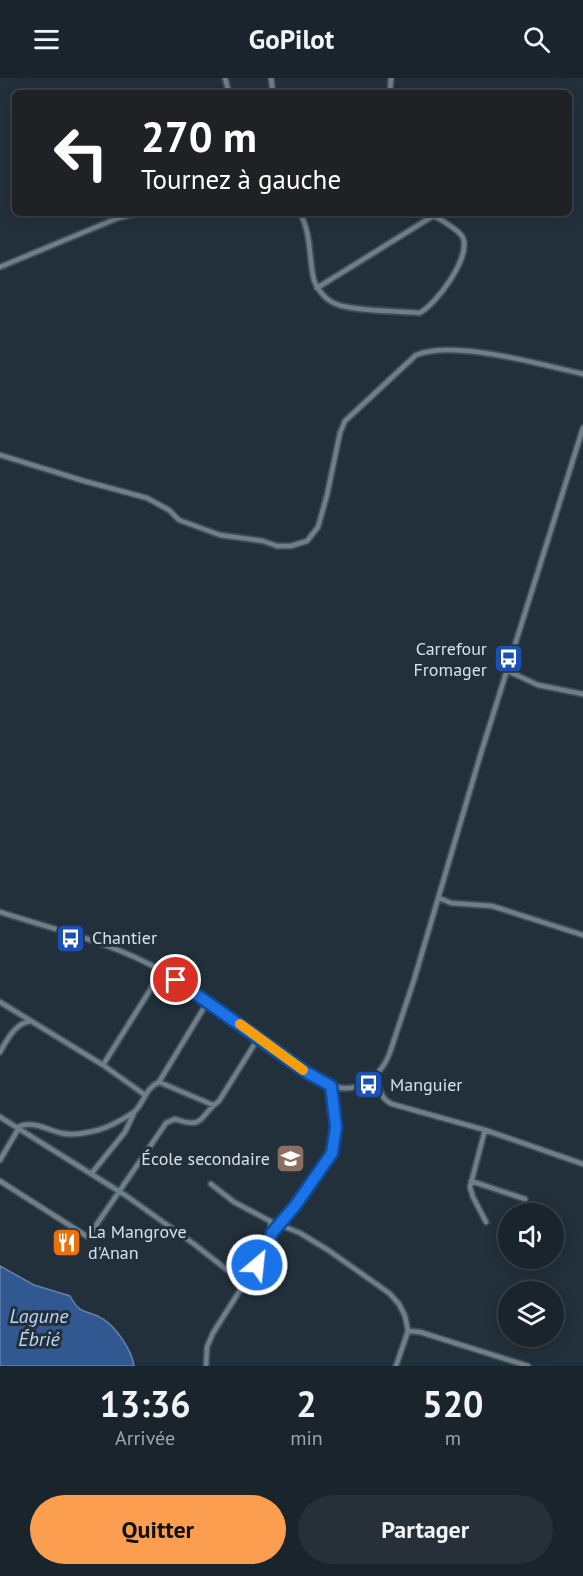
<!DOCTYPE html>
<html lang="fr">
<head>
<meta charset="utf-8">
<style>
	body { margin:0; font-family:"PT Sans",sans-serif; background:#273038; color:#f1f3f6; height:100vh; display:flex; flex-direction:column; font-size:22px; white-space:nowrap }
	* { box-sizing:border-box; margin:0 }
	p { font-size:20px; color:#9fa4a9 }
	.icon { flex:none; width:33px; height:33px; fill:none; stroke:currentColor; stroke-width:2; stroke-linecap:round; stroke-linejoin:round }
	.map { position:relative; height:1288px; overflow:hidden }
	.panel { display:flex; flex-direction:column; background:#1a242c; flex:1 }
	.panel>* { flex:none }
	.banner { position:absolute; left:12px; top:12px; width:560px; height:126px; border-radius:9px; box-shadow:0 3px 15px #0003,0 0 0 2px #384148; background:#202124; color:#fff; overflow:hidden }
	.tools { position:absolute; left:498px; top:1125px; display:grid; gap:12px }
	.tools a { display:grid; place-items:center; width:66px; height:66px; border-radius:50%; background:#1a242c; box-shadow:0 3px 15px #0003,0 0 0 2px #384148; font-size:30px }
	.pin { position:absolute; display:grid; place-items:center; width:51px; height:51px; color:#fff; margin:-26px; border:3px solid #fff; border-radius:50%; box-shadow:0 2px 6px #0007 }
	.me { position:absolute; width:66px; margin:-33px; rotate:28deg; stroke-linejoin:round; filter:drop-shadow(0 0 4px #0008) }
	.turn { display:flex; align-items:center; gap:21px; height:126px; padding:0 30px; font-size:27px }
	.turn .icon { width:78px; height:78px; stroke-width:2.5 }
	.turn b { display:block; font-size:42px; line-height:51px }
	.eta { display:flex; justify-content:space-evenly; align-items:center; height:102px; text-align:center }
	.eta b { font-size:36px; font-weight:800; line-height:42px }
	.primary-button { display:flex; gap:12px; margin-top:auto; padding:12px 30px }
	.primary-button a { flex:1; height:69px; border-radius:36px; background:#fb9e50; color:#111; font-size:24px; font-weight:800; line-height:69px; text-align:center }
	.primary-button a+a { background:#273038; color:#f1f3f6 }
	header { display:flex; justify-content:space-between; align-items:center; height:78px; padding:0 30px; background:#1a242c; font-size:27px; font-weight:800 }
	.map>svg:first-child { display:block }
</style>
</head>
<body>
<header><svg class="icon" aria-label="menu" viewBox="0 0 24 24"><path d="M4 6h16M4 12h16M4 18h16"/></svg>GoPilot<svg class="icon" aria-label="search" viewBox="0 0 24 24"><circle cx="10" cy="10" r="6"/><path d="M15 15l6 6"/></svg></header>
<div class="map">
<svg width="583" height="1288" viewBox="0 0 583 1288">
	<rect width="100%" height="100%" fill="#22303b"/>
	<path fill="#315890" stroke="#6381aa" stroke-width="1.5" d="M 0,1188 L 34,1207 L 70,1218 C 82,1240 87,1230 103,1241 C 117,1250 132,1273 134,1288 L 0,1288 Z"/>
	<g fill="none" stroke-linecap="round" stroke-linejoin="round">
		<defs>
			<path id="minor" d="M 225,0 L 229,15
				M 271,0 L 273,15
				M 390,15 L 391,0
				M 300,135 C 311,155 309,177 313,198 C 315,209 325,222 336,226 C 352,233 399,233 419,235 C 435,228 471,180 463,160 C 460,152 438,140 429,135
				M 0,189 L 118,140 L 140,135
				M 317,210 L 433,138
				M 0,377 L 84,403 L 147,420 L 169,432 L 179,442 L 220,457 L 263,463 L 277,468 L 291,468 L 307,463 L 318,449 L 327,417 L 340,355 L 345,343 L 416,277 C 454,261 542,287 583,296
				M 508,593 L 538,607 L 583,616
				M 439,820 L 451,825 L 492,828 L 583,857
				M 0,834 C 55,852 112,864 162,893 C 200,915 235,942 271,968 C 290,982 312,1003 336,1009 C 359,1015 381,997 389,977 L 414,902 L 481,675 L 583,350
				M 0,924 L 103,987 L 145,1017
				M 0,974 C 7,962 15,945 31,943
				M 103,987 L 162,893
				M 377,996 C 379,1009 380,1021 392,1026 L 485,1052 L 583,1086
				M 159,1004 L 208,923
				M 0,1039 L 125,1117 L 194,1166 L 245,1206
				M 485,1052 L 470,1109 L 473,1119 L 486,1144
				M 0,1082 L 20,1048 C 34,1043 48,1052 61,1055 C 73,1058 87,1055 98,1052 C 107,1050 130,1038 136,1032 C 145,1022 146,1010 159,1004 L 213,1027
				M 91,1096 L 125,1054 L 134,1035
				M 0,1103 L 88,1159 L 166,1045 L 175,1041 C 206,1052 199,1037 219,1023 L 259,959
				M 471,1103 L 525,1121
				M 270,1143 L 300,1155 L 328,1172 L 389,1215 L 399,1226 L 405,1238 L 408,1253 L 396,1288
				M 272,1155 C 287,1140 330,1086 334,1068 C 339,1048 333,1027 331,1008
				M 408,1253 L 420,1254 L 528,1288
				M 206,1288 L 207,1269 L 213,1255 L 268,1168 L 272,1155 L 270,1143 L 234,1124 L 211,1106"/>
		</defs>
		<use href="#minor" stroke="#3f4c55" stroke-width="8"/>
		<use href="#minor" stroke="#6e7e8b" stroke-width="4.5"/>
	</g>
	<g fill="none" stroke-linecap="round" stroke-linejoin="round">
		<defs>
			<path id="route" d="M 176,902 L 306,994 L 331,1008 L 336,1049 L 332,1075 L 295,1128 L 272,1155 L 268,1168 L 257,1187"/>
		</defs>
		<use href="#route" stroke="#114b97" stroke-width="15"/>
		<use href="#route" stroke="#1a73e8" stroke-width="10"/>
		<path stroke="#f59e0b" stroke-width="10" d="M 240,946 L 303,992"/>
	</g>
	<defs>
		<symbol id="bus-square" viewBox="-11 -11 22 22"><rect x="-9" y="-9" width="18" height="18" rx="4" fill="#1a4fb4" stroke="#22303b"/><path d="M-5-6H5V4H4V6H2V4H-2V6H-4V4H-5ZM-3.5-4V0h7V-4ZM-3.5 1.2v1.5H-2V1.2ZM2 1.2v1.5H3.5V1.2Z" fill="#fff"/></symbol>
		<symbol id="school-square" viewBox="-11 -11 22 22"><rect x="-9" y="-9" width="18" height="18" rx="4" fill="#8d6e63" stroke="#22303b"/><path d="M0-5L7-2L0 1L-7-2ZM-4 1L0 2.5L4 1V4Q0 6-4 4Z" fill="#fff"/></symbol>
		<symbol id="restaurant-square" viewBox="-11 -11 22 22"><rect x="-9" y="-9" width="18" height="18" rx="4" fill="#e8710a" stroke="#22303b"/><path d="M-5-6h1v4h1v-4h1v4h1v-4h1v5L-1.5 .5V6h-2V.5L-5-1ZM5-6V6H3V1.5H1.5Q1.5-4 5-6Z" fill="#fff"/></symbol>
	</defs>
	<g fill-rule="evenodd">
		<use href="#bus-square" x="492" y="564" width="33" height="33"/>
		<use href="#bus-square" x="54" y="844" width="33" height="33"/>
		<use href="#bus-square" x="352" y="990" width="33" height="33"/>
		<use href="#school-square" x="274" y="1064" width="33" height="33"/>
		<use href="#restaurant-square" x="50" y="1148" width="33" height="33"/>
	</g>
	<g text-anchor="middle" stroke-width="6" stroke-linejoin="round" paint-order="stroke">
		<g font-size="18" fill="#d7e0e7" stroke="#22303b" text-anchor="start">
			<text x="487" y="577" text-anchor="end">Carrefour<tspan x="487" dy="21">Fromager</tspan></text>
			<text x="92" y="866">Chantier</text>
			<text x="390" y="1013">Manguier</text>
			<text x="270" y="1087" text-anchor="end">École secondaire</text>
			<text x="88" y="1160">La Mangrove<tspan x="88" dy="21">d'Anan</tspan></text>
		</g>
		<g font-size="20" font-style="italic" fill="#bed5f6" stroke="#22303b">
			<text x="39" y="1245">Lagune<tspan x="39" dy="23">Ébrié</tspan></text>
		</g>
	</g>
</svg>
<div class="tools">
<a><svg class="icon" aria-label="sound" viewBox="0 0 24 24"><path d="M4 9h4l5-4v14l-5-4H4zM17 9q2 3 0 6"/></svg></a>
<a><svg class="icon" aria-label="layers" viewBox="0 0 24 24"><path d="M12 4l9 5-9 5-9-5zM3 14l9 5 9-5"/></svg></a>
</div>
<div class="pin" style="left:176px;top:902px;background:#d93025"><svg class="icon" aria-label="arrive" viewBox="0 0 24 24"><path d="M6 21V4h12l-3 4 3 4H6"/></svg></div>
<svg class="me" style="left:257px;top:1187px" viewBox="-20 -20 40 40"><circle r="17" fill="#1a73e8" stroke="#fff" stroke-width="3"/><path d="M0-11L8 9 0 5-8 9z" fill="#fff"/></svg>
<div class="banner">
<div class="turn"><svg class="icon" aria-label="left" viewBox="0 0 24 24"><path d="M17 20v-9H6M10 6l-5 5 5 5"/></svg><div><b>270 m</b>Tournez à gauche</div></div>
</div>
</div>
<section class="panel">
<div class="eta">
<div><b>13:36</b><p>Arrivée</p></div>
<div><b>2</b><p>min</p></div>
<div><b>520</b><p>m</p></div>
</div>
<div class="primary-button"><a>Quitter</a><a>Partager</a></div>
</section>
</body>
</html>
